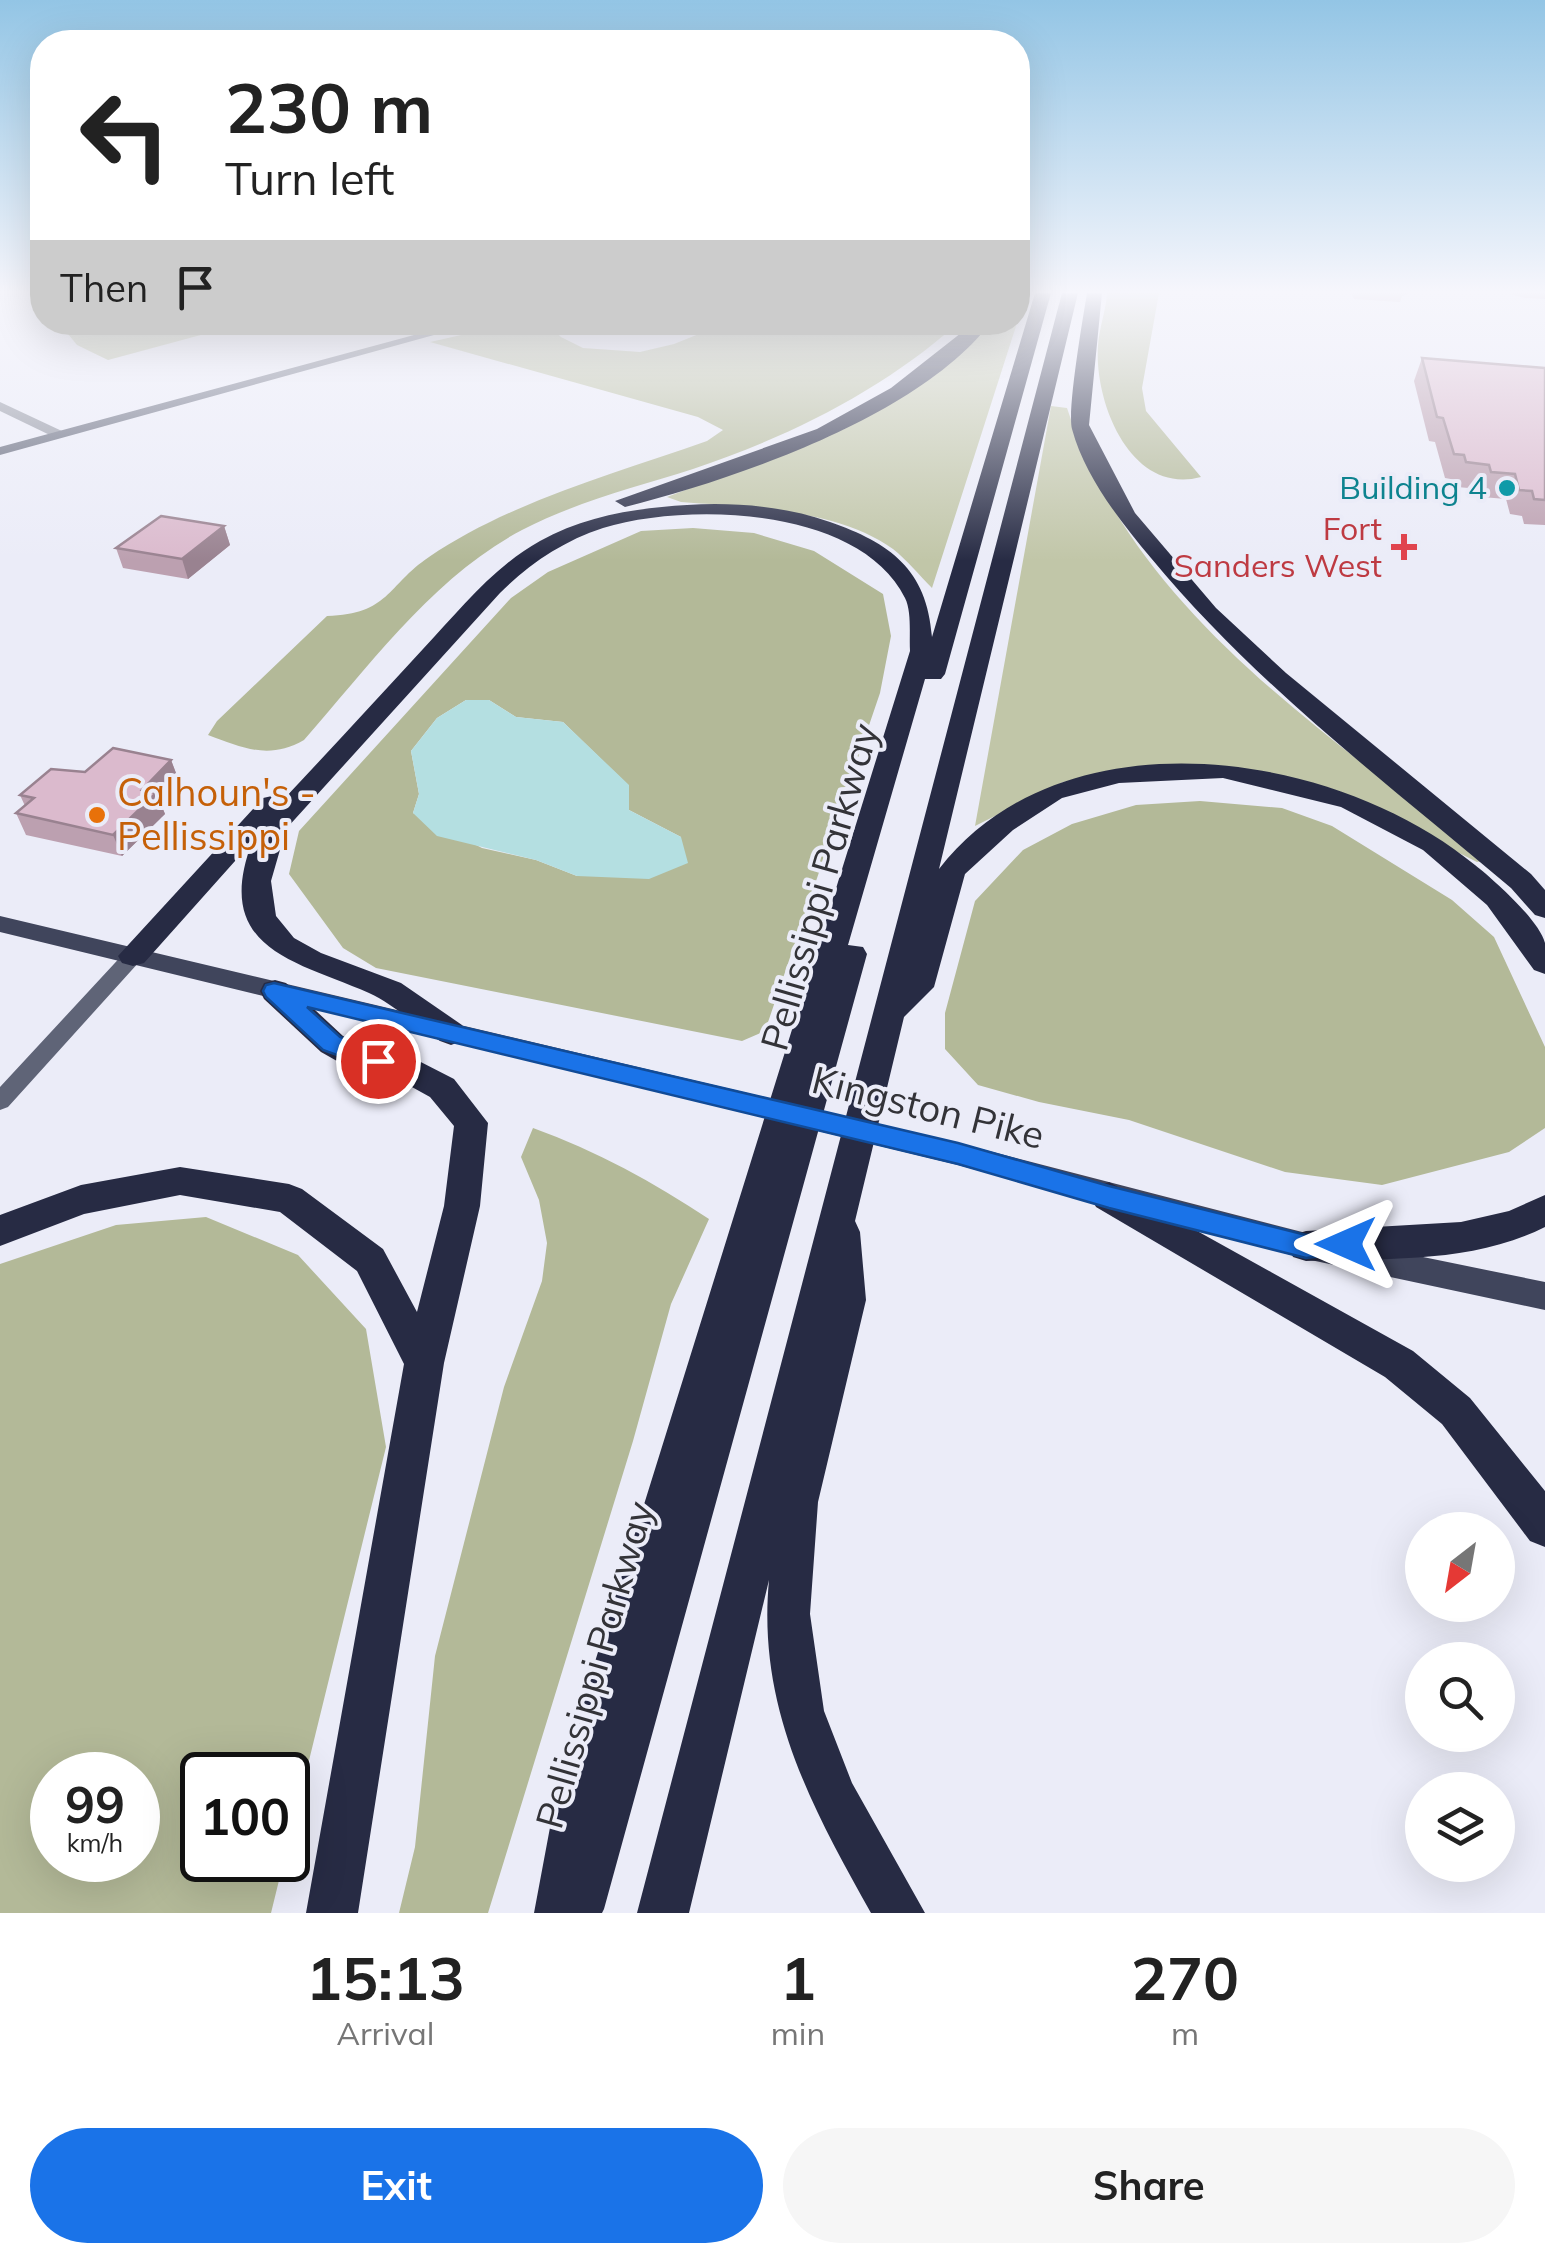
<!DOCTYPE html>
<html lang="en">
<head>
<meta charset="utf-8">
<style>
	body { margin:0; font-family:Mulish,sans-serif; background:#f6f6f6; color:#222; height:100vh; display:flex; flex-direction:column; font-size:38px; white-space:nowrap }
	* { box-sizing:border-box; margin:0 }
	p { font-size:32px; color:#767676 }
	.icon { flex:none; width:55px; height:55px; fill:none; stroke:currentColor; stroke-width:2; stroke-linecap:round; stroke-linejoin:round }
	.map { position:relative; height:1913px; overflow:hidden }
	.drawer { display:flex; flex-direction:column; background:#fff; flex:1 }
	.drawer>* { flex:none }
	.guide { position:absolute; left:30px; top:30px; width:1000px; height:305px; border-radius:40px; box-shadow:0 10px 40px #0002; background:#fff; color:#222; overflow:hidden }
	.needle { width:65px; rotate:211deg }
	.tools { position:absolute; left:1405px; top:1512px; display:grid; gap:20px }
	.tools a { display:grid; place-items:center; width:110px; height:110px; border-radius:50%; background:#fff; box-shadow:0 10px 40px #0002; font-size:50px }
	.speed { position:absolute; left:30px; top:1752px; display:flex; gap:20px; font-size:50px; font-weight:700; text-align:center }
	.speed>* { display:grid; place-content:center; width:130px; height:130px; border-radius:50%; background:#fff; box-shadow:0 10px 40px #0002; line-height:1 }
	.speed small { font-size:25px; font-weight:400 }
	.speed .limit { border:5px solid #111; border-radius:15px; background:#fff; color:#111 }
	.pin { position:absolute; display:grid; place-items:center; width:85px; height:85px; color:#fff; margin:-42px; border:5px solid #fff; border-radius:50%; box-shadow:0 2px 10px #0007 }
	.me { position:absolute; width:110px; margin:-55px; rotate:270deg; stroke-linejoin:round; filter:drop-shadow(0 0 8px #0008) }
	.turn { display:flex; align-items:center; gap:35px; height:210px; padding:0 30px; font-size:45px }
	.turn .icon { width:130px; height:130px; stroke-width:2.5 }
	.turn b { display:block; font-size:70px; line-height:85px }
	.then { display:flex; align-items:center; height:95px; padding:0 30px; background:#0003; gap:20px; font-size:38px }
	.eta { display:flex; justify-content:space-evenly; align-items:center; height:170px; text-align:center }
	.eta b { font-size:60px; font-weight:700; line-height:70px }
	.cta { display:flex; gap:20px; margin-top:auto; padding:20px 30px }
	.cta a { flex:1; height:115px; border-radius:60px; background:#1a73e8; color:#fff; font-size:40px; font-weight:700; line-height:115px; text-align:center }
	.cta a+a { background:#f6f6f6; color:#222 }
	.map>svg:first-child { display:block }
</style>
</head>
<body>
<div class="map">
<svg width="1545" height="1913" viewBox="0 0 1545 1913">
	<rect width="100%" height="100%" fill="#ebecf8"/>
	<path fill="#c1c6a8" d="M 985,323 L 1017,323 L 932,588 C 919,575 907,560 893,549 C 838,509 747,507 681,502 L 667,497 L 844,429 Z
		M 1051,406 L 1067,408 C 1133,611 1328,734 1489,860 L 1477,862 L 1330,788 L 1205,766 L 1149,769 L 1063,782 L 975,826 Z"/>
	<path fill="#b3b998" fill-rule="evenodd" d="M 1107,293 L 1159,293 L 1142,388 L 1146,411 L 1201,477 C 1131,496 1094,403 1098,346 C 1099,328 1106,311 1107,293 Z
		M 59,323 L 223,323 L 212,332 L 108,360 L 77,345 Z
		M 547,323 L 561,337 L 583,348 L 640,352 L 674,344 L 726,323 L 958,323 C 883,390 789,437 693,469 C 636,487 576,502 522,530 C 433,577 370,665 304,740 C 269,760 243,748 208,735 L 217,721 L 327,616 C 390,614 386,586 429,557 C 512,501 614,474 707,441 L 723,430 L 698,417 L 430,342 L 515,323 Z
		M 693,528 L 754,533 L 814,551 L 883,594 L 891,636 L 880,693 L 765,1031 L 742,1041 L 376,968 L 343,948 L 289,874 L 299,831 L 511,598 L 548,572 L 641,531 ZM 466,700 L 489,700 L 516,717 L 563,722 L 628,785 L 629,810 L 681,837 L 577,876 L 536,860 L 482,848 L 413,813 L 419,794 L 411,751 L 437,718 Z
		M 1200,801 L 1282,808 L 1332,826 L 1452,900 L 1494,937 L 1545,1047 L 1545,1128 L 1509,1152 L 1382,1185 L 1285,1172 L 1129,1120 L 1039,1102 L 978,1085 L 945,1049 L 945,1013 L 975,901 L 1023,850 L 1072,824 L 1136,805 Z
		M 533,1128 C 597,1151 653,1182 709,1219 L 671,1304 L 633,1441 L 488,1913 L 399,1913 L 415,1847 L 435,1656 L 504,1387 L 542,1281 L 547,1243 L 539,1200 L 521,1157 Z
		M 206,1217 L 298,1255 L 366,1329 L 386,1447 L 288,1846 L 288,1775 L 202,1775 L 202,1860 L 284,1860 L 271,1913 L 0,1913 L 0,1264 L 116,1225 ZM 138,1775 L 138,1860 L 52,1860 L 52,1775 Z"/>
	<path fill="#b4dfe1" d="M 466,700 L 489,700 L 516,717 L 563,722 L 629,785 L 629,810 L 681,837 L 688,863 L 649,879 L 577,876 L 536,860 L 437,836 L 413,813 L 419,794 L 411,751 L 437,718 Z"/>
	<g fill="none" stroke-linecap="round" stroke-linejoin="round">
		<path fill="#8c909d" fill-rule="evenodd" d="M 0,402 L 64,432 L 66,435 L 56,438 L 0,411 Z"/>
		<path fill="#5f6477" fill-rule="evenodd" d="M 462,322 L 481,322 L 0,455 L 0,447 Z
			M 133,949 L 143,956 L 140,961 L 8,1107 L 0,1110 L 0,1087 L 126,951 Z"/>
		<path fill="#40455c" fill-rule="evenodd" d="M 0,916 L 958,1143 L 1306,1233 L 1545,1282 L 1545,1310 L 1306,1259 L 958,1165 L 0,932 Z"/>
		<path fill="#272b44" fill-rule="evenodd" d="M 1035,293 L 1051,293 L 945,674 L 941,679 L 925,679 L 848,945 L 863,947 L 867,954 L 604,1909 L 602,1913 L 534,1913 L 560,1774 L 910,651 C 909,635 912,612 905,598 C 860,507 689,502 603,528 C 563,541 529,564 500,593 L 286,829 L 271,881 L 276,916 L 294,938 L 321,953 L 401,983 L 462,1025 L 467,1033 L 462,1041 L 451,1045 L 440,1041 C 416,1026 395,1005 369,993 C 295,961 212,949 252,842 L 144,963 L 133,966 L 122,963 L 118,956 L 263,798 L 272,796 L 283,800 C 330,750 376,700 423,649 C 459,611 493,567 540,541 C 585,516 636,508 687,505 C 733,502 785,506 830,522 C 890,543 927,569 932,637 Z
			M 1062,293 L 1078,293 L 939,869 C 1063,709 1336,750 1475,865 C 1494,880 1539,920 1545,943 C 1545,952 1545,964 1545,974 L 1534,970 L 1487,905 L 1423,850 L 1341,807 L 1223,778 L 1119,783 L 1062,798 L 1013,830 L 965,874 L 934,987 L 904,1017 L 855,1221 L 860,1232 L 866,1300 L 818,1502 L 810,1614 L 824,1711 L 852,1783 L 925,1913 L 871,1913 C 811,1806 757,1707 769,1580 L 689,1913 L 637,1913 Z
			M 1087,293 L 1102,293 L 1089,425 L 1135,513 L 1216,608 L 1286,673 L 1531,874 L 1545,890 L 1545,918 L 1535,915 L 1511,888 C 1387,783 1255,684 1151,558 C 1120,521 1085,477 1072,429 C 1067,410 1083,318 1087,293 Z
			M 975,322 L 991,322 C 920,416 736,479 625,507 L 615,501 L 817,429 L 891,388 Z
			M 275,980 L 286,983 L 343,1036 L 363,1046 L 411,1057 L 454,1079 L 488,1123 L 480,1206 L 444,1363 L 358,1913 L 306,1913 L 404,1364 L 357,1271 L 280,1212 L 180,1195 L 84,1214 L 0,1246 L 0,1215 L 81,1185 L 180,1167 L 289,1184 L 302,1189 L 383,1249 L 417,1312 L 444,1206 L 454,1126 L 430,1097 L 392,1076 L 344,1065 L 321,1052 L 264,999 L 260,991 L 264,983 Z
			M 1109,1182 L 1413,1351 L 1470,1398 L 1545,1491 L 1545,1547 L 1530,1541 L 1442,1424 L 1385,1377 L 1096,1207 L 1091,1197 L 1096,1187 Z
			M 1545,1195 L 1545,1227 C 1472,1264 1386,1258 1306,1261 L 1293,1257 L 1288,1246 L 1293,1235 L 1306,1231 L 1461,1222 L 1509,1211 Z"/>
	</g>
	<path fill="#bca0b0" d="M 1351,293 L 1410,293 L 1402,296 L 1400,302 L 1354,299 Z
		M 1512,293 L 1545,293 L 1545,299 L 1525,298 L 1513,295 Z
		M 1422,358 L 1545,368 L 1545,525 L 1524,524 L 1522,516 L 1510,514 L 1506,499 L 1482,497 L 1480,489 L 1457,487 L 1456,480 L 1445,478 L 1435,442 L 1429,441 L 1414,381 Z
		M 224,526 L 230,545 L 188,579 L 123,568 L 116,548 Z
		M 171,760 L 179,781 L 160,802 L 165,814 L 122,856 L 26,835 L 16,813 L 25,806 L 20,795 L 85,772 Z"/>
	<path fill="#998290" d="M 224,526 L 230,545 L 188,579 L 182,559 Z
		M 171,760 L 179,781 L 160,802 L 165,814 L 122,856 L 113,835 L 142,790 Z"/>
	<path fill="#dbbacd" stroke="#998290" stroke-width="2.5" d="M 1422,358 L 1545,368 L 1545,500 L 1534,499 L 1532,491 L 1519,490 L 1515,474 L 1491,472 L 1489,465 L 1466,462 L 1464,455 L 1454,454 L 1443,418 L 1437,417 Z
		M 161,516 L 224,526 L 182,559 L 116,548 Z
		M 113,748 L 171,760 L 142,790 L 156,793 L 113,835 L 16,813 L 34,798 L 20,795 L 51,769 L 85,772 Z"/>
	<linearGradient id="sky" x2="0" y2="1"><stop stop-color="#93c5e5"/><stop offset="0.52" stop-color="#f6f6fc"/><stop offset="1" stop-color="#f6f6fc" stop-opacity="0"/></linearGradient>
	<rect width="1545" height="561" fill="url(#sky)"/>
	<path fill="#1a73e8" stroke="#114b97" stroke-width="2.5" d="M 274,983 L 958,1143 L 1109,1186 L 1306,1235 L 1346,1232 L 1356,1236 L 1360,1244 L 1356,1252 L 1306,1258 L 1109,1208 L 958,1164 L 307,1007 L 340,1037 L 386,1054 L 390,1061 L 386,1068 L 378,1070 L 323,1050 L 266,997 L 263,991 L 266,985 Z"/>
	<circle fill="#0f9aa8" stroke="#ebecf8" stroke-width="4" cx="1507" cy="488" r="10"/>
	<path fill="#e0444e" stroke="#ebecf8" stroke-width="4" d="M1399 532h10v10h10v10h-10v10h-10v-10h-10v-10h10z"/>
	<circle fill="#e8710a" stroke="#ebecf8" stroke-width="4" cx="97" cy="815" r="10"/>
	<g text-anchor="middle" stroke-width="8" stroke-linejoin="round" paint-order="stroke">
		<g font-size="32" fill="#0d838f" stroke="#ebecf8" text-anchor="end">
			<text x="1487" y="499">Building 4</text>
		</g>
		<g font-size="32" fill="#be3a42" stroke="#ebecf8" text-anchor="end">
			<text x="1382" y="540">Fort<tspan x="1382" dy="37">Sanders West</tspan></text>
		</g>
		<g font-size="38" fill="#c56008" stroke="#ebecf8" text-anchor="start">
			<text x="117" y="806">Calhoun's -<tspan x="117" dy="44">Pellissippi</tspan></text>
		</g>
		<g font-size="38" fill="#333338" stroke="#ebecf8">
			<text transform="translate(820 887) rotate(-74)" y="13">Pellissippi Parkway</text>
			<text transform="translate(928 1108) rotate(14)" y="13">Kingston Pike</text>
			<text transform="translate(595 1665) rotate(-74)" y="13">Pellissippi Parkway</text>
		</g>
	</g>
</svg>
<div class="tools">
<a><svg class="needle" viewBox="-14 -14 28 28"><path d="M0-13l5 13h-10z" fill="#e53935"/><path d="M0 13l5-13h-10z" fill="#767676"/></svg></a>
<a><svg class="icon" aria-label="search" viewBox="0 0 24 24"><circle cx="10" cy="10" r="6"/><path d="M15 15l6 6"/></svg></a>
<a><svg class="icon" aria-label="layers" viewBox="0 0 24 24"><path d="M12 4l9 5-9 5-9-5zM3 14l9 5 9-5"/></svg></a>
</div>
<div class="speed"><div>99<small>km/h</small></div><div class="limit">100</div></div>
<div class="pin" style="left:378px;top:1061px;background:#d93025"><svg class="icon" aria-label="arrive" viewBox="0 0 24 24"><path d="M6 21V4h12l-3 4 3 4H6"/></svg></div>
<svg class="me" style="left:1346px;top:1244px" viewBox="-20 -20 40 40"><path d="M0-17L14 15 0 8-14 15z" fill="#1a73e8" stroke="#fff" stroke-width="4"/></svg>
<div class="guide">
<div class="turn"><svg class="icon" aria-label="left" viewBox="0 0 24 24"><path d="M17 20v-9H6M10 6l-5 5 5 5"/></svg><div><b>230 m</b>Turn left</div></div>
<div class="then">Then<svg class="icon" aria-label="arrive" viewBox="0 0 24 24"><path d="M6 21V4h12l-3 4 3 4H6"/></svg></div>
</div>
</div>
<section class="drawer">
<div class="eta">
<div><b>15:13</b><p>Arrival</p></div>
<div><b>1</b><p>min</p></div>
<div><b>270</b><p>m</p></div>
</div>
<div class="cta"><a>Exit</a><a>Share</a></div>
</section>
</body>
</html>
